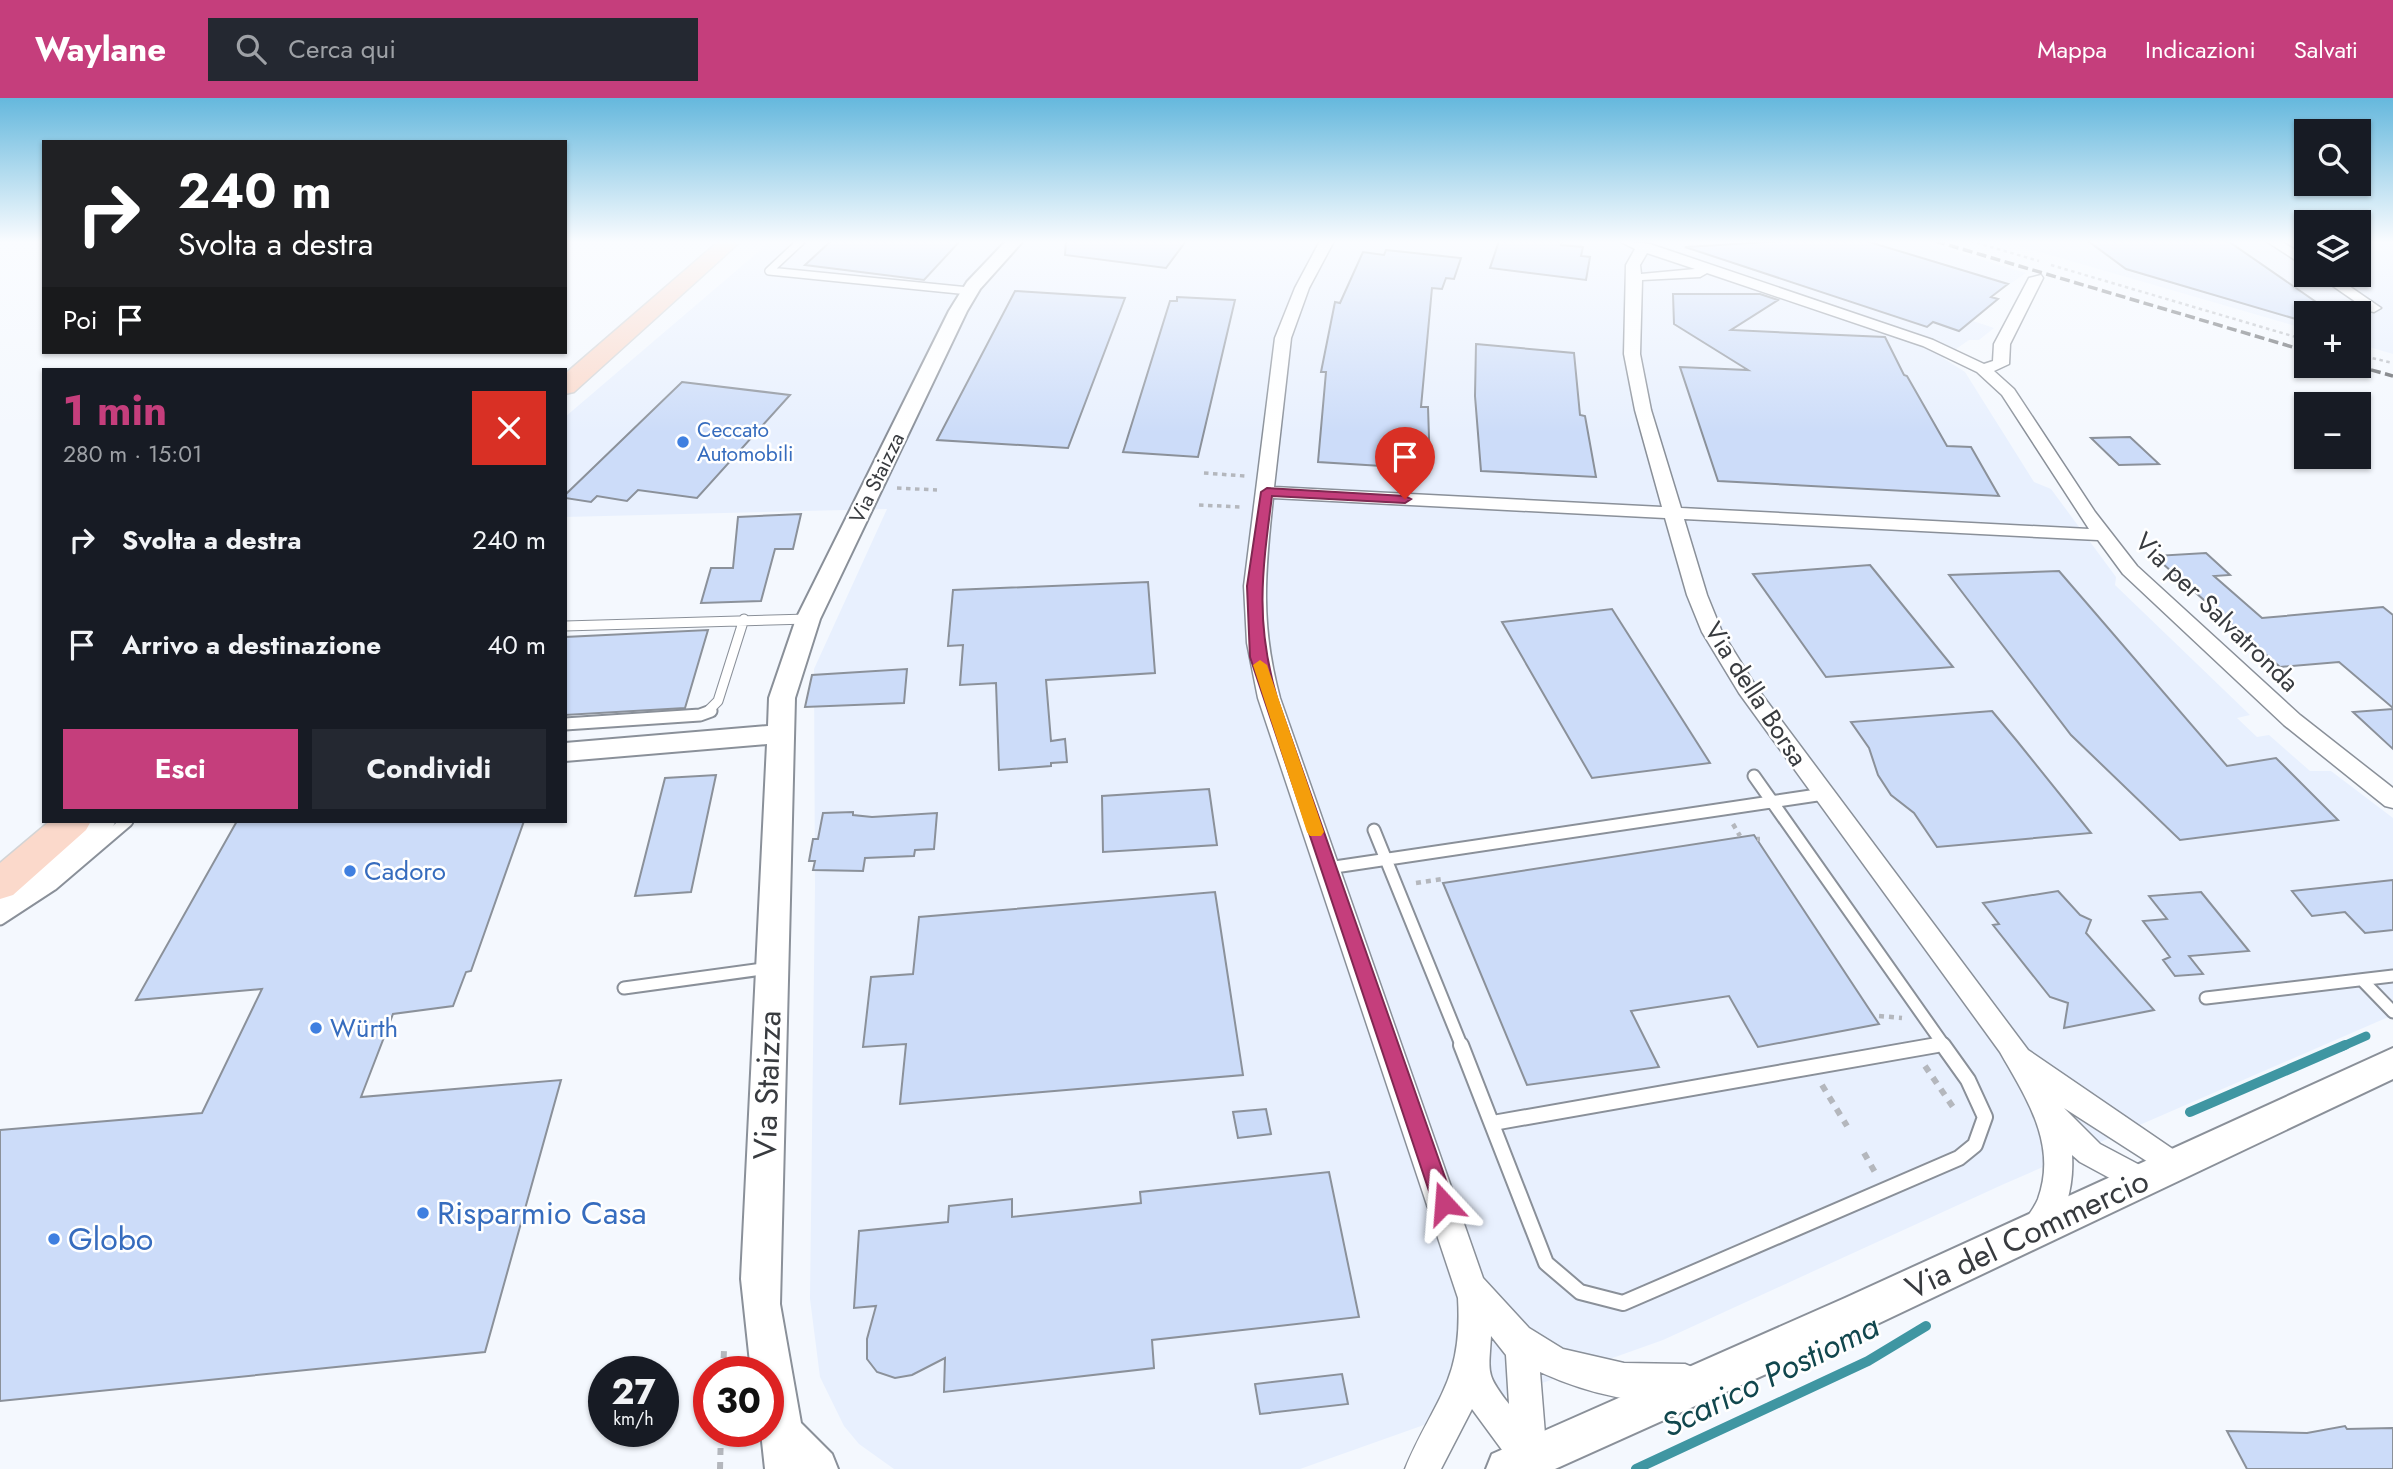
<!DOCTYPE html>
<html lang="it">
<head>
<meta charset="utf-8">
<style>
	body { margin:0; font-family:Jost,sans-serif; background:#242831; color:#f1f3f6; height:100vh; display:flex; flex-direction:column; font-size:26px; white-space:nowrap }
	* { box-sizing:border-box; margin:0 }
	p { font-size:23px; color:#9ea1a6 }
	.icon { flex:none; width:38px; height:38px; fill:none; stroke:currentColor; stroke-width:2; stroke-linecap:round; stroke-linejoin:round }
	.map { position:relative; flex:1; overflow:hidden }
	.sheet { position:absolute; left:42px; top:270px; width:525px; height:455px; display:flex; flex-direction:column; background:#171b24; border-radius:0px; box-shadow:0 2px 5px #0004 }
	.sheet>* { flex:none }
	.guide { position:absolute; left:42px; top:42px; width:525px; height:214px; border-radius:0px; box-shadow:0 2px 5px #0004; background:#202124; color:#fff; overflow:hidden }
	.controls { position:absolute; left:2294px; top:21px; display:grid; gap:14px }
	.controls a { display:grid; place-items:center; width:77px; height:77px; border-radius:0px; background:#171b24; box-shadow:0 2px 5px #0004; font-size:35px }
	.speed { position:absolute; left:588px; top:1258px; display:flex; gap:14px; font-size:35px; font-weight:700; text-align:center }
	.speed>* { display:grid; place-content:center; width:91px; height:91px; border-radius:50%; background:#171b24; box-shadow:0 2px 5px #0004; line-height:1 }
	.speed small { font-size:18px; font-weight:400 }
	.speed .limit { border:10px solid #d22; background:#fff; color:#111 }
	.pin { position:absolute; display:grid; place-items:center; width:60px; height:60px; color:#fff; margin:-72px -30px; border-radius:50% 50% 50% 0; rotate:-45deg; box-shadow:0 0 7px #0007 }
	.pin .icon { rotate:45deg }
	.me { position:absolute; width:77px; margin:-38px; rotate:341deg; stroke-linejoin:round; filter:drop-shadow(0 0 5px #0008) }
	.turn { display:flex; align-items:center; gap:24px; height:147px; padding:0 21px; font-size:32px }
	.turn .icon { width:91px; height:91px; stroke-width:2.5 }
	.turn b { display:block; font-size:49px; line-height:60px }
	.then { display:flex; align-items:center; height:66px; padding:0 21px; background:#0003; gap:14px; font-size:26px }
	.round { display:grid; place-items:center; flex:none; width:74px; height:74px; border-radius:0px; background:#242831 }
	.summary { display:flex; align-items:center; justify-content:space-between; height:119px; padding:0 21px }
	h1 { font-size:42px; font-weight:700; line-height:52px; color:#c53e7c }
	.action { display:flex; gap:14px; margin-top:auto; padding:14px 21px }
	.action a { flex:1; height:80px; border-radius:0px; background:#c53e7c; color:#fff; font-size:28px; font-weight:700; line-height:80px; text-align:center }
	.action a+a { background:#242831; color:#f1f3f6 }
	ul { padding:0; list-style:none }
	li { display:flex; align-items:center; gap:21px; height:105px; padding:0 21px }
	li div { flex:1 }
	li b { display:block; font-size:26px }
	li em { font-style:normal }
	header { display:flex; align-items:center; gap:42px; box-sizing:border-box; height:98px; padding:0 35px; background:#c53e7c; color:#fff }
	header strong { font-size:33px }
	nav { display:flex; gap:38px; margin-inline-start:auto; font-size:24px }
	.search { width:490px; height:63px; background:#242831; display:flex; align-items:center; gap:18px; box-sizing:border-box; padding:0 24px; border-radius:0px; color:#9ea1a6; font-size:26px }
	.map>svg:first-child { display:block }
</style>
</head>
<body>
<header>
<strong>Waylane</strong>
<div class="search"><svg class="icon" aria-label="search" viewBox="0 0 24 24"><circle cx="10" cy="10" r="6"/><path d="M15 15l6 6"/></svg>Cerca qui</div>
<nav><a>Mappa</a><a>Indicazioni</a><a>Salvati</a></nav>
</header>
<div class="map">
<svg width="2393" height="1371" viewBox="0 0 2393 1371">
	<rect width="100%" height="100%" fill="#f4f8fe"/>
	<path fill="#e8f0fe" d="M 771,143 L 1647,143 L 1694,158 L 1720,146 L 1717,143 L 1920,143 L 2026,175 L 1991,199 L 1998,201 L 1973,223 L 1994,230 L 1979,242 L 1969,242 L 1943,260 L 1965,274 L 2034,384 L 2051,391 L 2116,479 L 2115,487 L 2250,617 L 2237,620 L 2257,639 L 2269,637 L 2310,673 L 2331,673 L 2393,720 L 2393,917 L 2004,1086 L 1663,1242 L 1300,1371 L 894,1371 L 859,1346 L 844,1328 L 820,1279 L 810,1201 L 815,789 L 814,571 L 887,411 L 565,419 L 565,319 Z
		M 2002,143 L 2306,143 L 2306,177 L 2359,177 L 2359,143 L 2393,143 L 2393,256 L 2359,246 L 2359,215 L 2306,215 L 2306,231 Z"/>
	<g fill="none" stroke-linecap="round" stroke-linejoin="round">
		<path stroke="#3f96a2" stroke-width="9" d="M 2341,949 L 2366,938"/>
		<path stroke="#3f96a2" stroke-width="10" d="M 2190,1014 L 2345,947
			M 1636,1371 L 1868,1263 L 1926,1228"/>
	</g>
	<path fill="#ccdcf9" stroke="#8b919a" stroke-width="2" d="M 831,143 L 960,143 L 924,182 L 805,167 Z
		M 1066,143 L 1186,143 L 1166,170 L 1065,157 Z
		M 1499,143 L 1562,143 L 1561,147 L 1583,149 L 1581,158 L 1590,159 L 1586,182 L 1490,170 Z
		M 1785,143 L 1866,143 L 2008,186 L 1991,199 L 1998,201 L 1959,233 L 1933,224 L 1927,229 L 1685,149 Z
		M 2088,143 L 2228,143 L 2332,215 L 2306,215 L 2306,224 L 2126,171 Z
		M 1386,152 L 1461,160 L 1454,181 L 1446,180 L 1442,191 L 1432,190 L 1421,309 L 1428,309 L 1430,371 L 1318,364 L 1326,274 L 1321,274 L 1335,204 L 1340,205 L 1363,154 L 1384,157 Z
		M 1015,193 L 1125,200 L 1068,350 L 937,342 Z
		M 1673,196 L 1760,196 L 1778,202 L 1731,232 L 1885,239 L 1904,277 L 1907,278 L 1947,348 L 1971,349 L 1999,398 L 1718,383 L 1680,269 L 1748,272 L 1674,226 Z
		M 1177,199 L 1235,202 L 1198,359 L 1123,354 L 1170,203 L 1177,203 Z
		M 1476,246 L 1574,255 L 1580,317 L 1585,318 L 1596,379 L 1481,373 L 1475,298 Z
		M 682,284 L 790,297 L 697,400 L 638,392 L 627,403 L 597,398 L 591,404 L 565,400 L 565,397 Z
		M 2130,339 L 2159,366 L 2119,367 L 2091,340 Z
		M 801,416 L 793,451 L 775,451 L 761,503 L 701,505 L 711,470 L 733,470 L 738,419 Z
		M 2206,455 L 2230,477 L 2214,478 L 2262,520 L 2383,509 L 2393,517 L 2393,610 L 2339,564 L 2280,569 L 2154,458 Z
		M 1870,467 L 1953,569 L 1826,579 L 1753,476 Z
		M 2059,473 L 2227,668 L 2276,660 L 2338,722 L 2180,742 L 2071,637 L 1949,477 Z
		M 1148,484 L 1155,575 L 1046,582 L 1051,643 L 1065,641 L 1067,664 L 1051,665 L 1051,668 L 999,672 L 996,585 L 960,587 L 963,547 L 948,548 L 953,492 Z
		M 1612,511 L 1710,665 L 1592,680 L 1502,524 Z
		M 708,532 L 685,610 L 565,617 L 565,539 Z
		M 907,571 L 904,605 L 805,609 L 812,577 Z
		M 2393,611 L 2393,651 L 2353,614 Z
		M 1992,613 L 2017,643 L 2091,735 L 1937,749 L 1914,715 L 1891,697 L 1878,677 L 1869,650 L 1851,624 Z
		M 716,677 L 691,794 L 635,798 L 665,680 Z
		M 1209,691 L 1217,747 L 1103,754 L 1102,698 Z
		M 853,714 L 853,717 L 872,719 L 937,715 L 934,751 L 915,752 L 914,758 L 865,760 L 863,773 L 813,772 L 815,763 L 809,763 L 813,741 L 818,741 L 823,715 Z
		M 237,723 L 524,723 L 471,873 L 466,874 L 453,908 L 393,916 L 361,999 L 561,982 L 485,1254 L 0,1303 L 0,1032 L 202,1015 L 262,891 L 136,902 Z
		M 1754,737 L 1879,926 L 1758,949 L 1729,898 L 1631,913 L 1659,969 L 1527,987 L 1443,785 Z
		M 2393,782 L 2393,832 L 2365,835 L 2345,814 L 2312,818 L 2292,793 Z
		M 2058,793 L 2080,817 L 2091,822 L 2086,835 L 2154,912 L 2064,930 L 2068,905 L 2050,899 L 1993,827 L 1999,826 L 1983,805 Z
		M 1215,794 L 1243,977 L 900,1006 L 906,946 L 863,949 L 871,879 L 913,876 L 919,819 Z
		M 2201,794 L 2249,853 L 2189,858 L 2203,876 L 2175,878 L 2163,862 L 2170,859 L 2143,823 L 2167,821 L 2149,798 Z
		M 1266,1011 L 1271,1036 L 1238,1040 L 1233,1014 Z
		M 1329,1074 L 1359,1219 L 1152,1242 L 1154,1270 L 944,1294 L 945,1260 L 912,1277 L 895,1280 L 877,1274 L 867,1261 L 867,1241 L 876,1208 L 854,1210 L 859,1133 L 948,1124 L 949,1108 L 1012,1101 L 1012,1119 L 1141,1105 L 1140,1094 Z
		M 1342,1276 L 1348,1306 L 1260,1316 L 1255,1286 Z
		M 2345,1328 L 2347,1331 L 2393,1330 L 2393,1371 L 2247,1371 L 2227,1333 L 2307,1335 Z"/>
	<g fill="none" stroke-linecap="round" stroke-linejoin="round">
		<defs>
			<path id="service-far3" d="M 801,143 L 769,173 L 969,193"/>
			<path id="service-far2" d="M 565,528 L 808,521
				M 706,615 L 718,603 L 744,521"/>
			<path id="service-far1" d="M 565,626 L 700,617 L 711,613
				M 1754,678 L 1945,949
				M 1374,732 L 1462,949
				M 1328,770 L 1824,696
				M 0,821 L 52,787 L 127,723
				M 2362,882 L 2393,914
				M 624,890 L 770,870
				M 2206,900 L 2393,878
				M 1927,949 L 1942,946"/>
			<path id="service" d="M 1461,947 L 1546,1165 L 1580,1194 L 1623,1205 L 1959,1060 L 1975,1047 L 1985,1019 L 1968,982 L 1943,947
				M 1493,1025 L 1937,947"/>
			<path id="minor" d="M 1320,143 L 1334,143 L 1309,190 L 1291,240 L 1274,389 L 1662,409 L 1635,312 L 1624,256 L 1626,167 L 1635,151 L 1619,143 L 1650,146 L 1933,242 L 1984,266 L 1993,263 L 1994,246 L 2029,180 L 2041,177 L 2043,180 L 2010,246 L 2009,266 L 1994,273 L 2014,291 L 2095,414 L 2137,468 L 2300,617 L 2393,690 L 2393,710 L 2385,708 L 2284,627 L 2123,476 L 2098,442 L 1684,421 L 1707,497 L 1722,534 L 1757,590 L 2028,952 L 2183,1058 L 2188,1067 L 2183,1076 L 2173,1080 L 2064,1010 L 2100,1046 L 2151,1073 L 2156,1083 L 2151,1093 L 2141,1097 L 2080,1064 L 2072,1057 C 2074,1085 2066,1132 2037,1143 L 2026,1139 L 2022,1129 C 2026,1119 2034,1111 2038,1101 C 2058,1046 2026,1000 2000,954 L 1739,595 L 1702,534 L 1687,497 L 1665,420 L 1273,400 C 1265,474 1260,526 1280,600 L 1483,1180 L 1529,1230 L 1563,1251 L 1624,1265 L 1685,1266 L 1697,1271 L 1702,1283 L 1697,1295 C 1650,1314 1584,1294 1540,1274 L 1547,1361 L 1543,1371 L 1516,1371 L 1472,1311 L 1441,1371 L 1405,1371 C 1434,1301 1463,1285 1458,1200 L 1258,600 L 1247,545 L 1244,488 L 1275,240 L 1295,190 ZM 1647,155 L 1695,171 L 1641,176 L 1640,167 ZM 1707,175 L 1923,248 L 1977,274 L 2002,297 L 2089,431 L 1681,410 L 1651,312 L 1640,256 L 1642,182 L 1700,179 ZM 1491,1238 L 1506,1257 L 1509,1306 C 1485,1275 1489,1275 1491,1238 Z
				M 2266,143 L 2281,143 L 2306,159 L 2306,169 Z
				M 2317,177 L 2333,177 L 2381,210 L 2374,214 L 2369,213 Z"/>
			<path id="tertiary" d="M 1006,143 L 1023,143 L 980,191 L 967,213 L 820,521 L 795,600 L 780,1206 L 801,1325 L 832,1356 L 838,1371 L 765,1371 L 761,1334 L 768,1334 L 768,1274 L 751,1274 L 741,1181 L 767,646 L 565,663 L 565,645 L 768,628 L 769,600 L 796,521 L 949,213 L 967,184 Z
				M 83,723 L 116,723 L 112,730 L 11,819 L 0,823 L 0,793 Z
				M 2393,950 L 2393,981 L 1873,1228 L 1555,1371 L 1486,1371 L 1492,1356 L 1845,1200 Z"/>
			<path id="primary" d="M 719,143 L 741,143 L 574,294 L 565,296 L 565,276 Z
				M 50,723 L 91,723 L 86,732 L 13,797 L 0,801 L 0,765 Z"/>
		</defs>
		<use href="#service-far3" stroke="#8a9099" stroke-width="10"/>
		<use href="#service-far2" stroke="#8a9099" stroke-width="11"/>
		<use href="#service-far1" stroke="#8a9099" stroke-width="15"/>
		<use href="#service" stroke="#8a9099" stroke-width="18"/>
		<use href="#minor" stroke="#8a9099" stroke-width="3"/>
		<use href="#tertiary" stroke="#8a9099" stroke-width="4"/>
		<use href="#primary" stroke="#d3d4d5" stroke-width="3"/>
		<path stroke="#b4b7bd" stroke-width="2.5" stroke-dasharray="3.5 3.5" stroke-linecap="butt" d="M 1970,143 L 2039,163
			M 2051,167 L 2306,242
			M 2359,257 L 2393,265"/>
		<path stroke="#b4b7bd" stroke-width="3.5" stroke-dasharray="4.5 4.5" stroke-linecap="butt" d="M 1204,375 L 1245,378
			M 897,390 L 937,392
			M 1199,407 L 1241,409"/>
		<path stroke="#b4b7bd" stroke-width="4.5" stroke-dasharray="5 5" stroke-linecap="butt" d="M 1733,726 L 1740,738
			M 1757,741 L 1760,741
			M 1416,785 L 1443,781
			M 1879,918 L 1902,920"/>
		<path stroke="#b4b7bd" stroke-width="6" stroke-dasharray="7 7" stroke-linecap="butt" d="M 1925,968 L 1953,1009
			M 1822,987 L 1847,1028
			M 1864,1055 L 1876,1076
			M 723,1274 L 724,1252
			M 720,1371 L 721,1334"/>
		<use href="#service-far3" stroke="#fff" stroke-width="7"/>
		<use href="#service-far2" stroke="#fff" stroke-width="9"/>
		<use href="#service-far1" stroke="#fff" stroke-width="11"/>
		<use href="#service" stroke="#fff" stroke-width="14"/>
		<use href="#minor" fill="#fff" fill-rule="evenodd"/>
		<use href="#tertiary" fill="#fff" fill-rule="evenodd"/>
		<use href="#primary" fill="#fbd9cb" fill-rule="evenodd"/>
		<path stroke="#595c60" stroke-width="3.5" stroke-dasharray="10 4.5" stroke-linecap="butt" d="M 1935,143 L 2306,253
			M 2357,268 L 2393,278"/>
	</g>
	<linearGradient id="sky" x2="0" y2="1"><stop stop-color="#65b8dd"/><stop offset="0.43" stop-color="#fafcff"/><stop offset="1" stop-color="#fafcff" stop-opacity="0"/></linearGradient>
	<rect width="2393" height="335" fill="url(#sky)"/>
	<path fill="#c53e7c" stroke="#802851" stroke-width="2" d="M 1267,390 L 1405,398 L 1411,401 L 1405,405 L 1272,398 C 1262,475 1255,524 1277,600 L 1454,1105 L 1451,1112 L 1444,1115 L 1436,1112 L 1433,1105 L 1250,559 L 1247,488 L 1261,394 Z"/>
	<path fill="#f59e0b" d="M 1260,562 L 1267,567 L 1324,734 L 1321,738 L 1310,738 L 1307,734 L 1253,567 Z"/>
	<g fill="#3f7fe0" stroke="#fff" stroke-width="2.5">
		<circle cx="683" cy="344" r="7"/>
		<circle cx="350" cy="773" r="7"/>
		<circle cx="316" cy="930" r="7"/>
		<circle cx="423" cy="1115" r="7"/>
		<circle cx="54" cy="1141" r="7"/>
	</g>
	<g text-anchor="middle" stroke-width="5" stroke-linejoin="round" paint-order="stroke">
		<g font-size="21" fill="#366cbe" stroke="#fff" text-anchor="start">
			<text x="697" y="339">Ceccato<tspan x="697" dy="24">Automobili</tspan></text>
		</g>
		<g font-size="21" fill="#383b3f" stroke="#fff">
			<text transform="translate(877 380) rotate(-64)" y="7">Via Staizza</text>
		</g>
		<g font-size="26" fill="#383b3f" stroke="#fff">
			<text transform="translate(2217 514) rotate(44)" y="9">Via per Salvatronda</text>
			<text transform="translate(1756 596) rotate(57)" y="9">Via della Borsa</text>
		</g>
		<g font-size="26" fill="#366cbe" stroke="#fff" text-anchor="start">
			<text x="364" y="782">Cadoro</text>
			<text x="330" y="939">Würth</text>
		</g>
		<g font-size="32" fill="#383b3f" stroke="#fff">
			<text transform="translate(767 987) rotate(-88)" y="11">Via Staizza</text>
			<text transform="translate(2027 1136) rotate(-25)" y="11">Via del Commercio</text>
		</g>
		<g font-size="32" fill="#366cbe" stroke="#fff" text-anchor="start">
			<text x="437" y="1126">Risparmio Casa</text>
			<text x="68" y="1152">Globo</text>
		</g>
		<g font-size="33" font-style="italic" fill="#11474e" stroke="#fff">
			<text transform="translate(1770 1277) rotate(-26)" y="12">Scarico Postioma</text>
		</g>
	</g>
</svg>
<div class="controls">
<a><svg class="icon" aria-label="search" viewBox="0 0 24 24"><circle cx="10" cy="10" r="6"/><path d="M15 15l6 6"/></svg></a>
<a><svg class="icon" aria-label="layers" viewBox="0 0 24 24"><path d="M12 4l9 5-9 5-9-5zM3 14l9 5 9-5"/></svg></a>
<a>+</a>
<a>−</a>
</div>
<div class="speed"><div>27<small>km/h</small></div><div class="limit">30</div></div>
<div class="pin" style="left:1405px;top:401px;background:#d93025"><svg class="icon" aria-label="arrive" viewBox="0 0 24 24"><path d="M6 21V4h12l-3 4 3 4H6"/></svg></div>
<svg class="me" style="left:1444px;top:1105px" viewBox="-20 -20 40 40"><path d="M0-17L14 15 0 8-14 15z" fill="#c53e7c" stroke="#fff" stroke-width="4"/></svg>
<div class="guide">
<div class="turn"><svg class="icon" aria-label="right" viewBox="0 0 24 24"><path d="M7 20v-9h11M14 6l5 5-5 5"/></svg><div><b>240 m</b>Svolta a destra</div></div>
<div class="then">Poi<svg class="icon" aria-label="arrive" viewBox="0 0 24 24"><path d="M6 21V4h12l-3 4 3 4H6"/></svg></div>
</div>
<section class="sheet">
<div class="summary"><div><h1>1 min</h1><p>280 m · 15:01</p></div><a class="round" style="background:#d93025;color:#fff"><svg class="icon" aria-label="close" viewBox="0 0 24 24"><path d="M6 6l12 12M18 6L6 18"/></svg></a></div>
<ul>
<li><svg class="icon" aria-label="right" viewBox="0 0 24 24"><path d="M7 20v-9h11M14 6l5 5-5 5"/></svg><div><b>Svolta a destra</b></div><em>240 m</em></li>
<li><svg class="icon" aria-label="arrive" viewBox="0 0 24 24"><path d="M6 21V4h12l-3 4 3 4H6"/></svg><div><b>Arrivo a destinazione</b></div><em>40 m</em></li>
</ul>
<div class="action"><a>Esci</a><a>Condividi</a></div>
</section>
</div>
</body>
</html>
